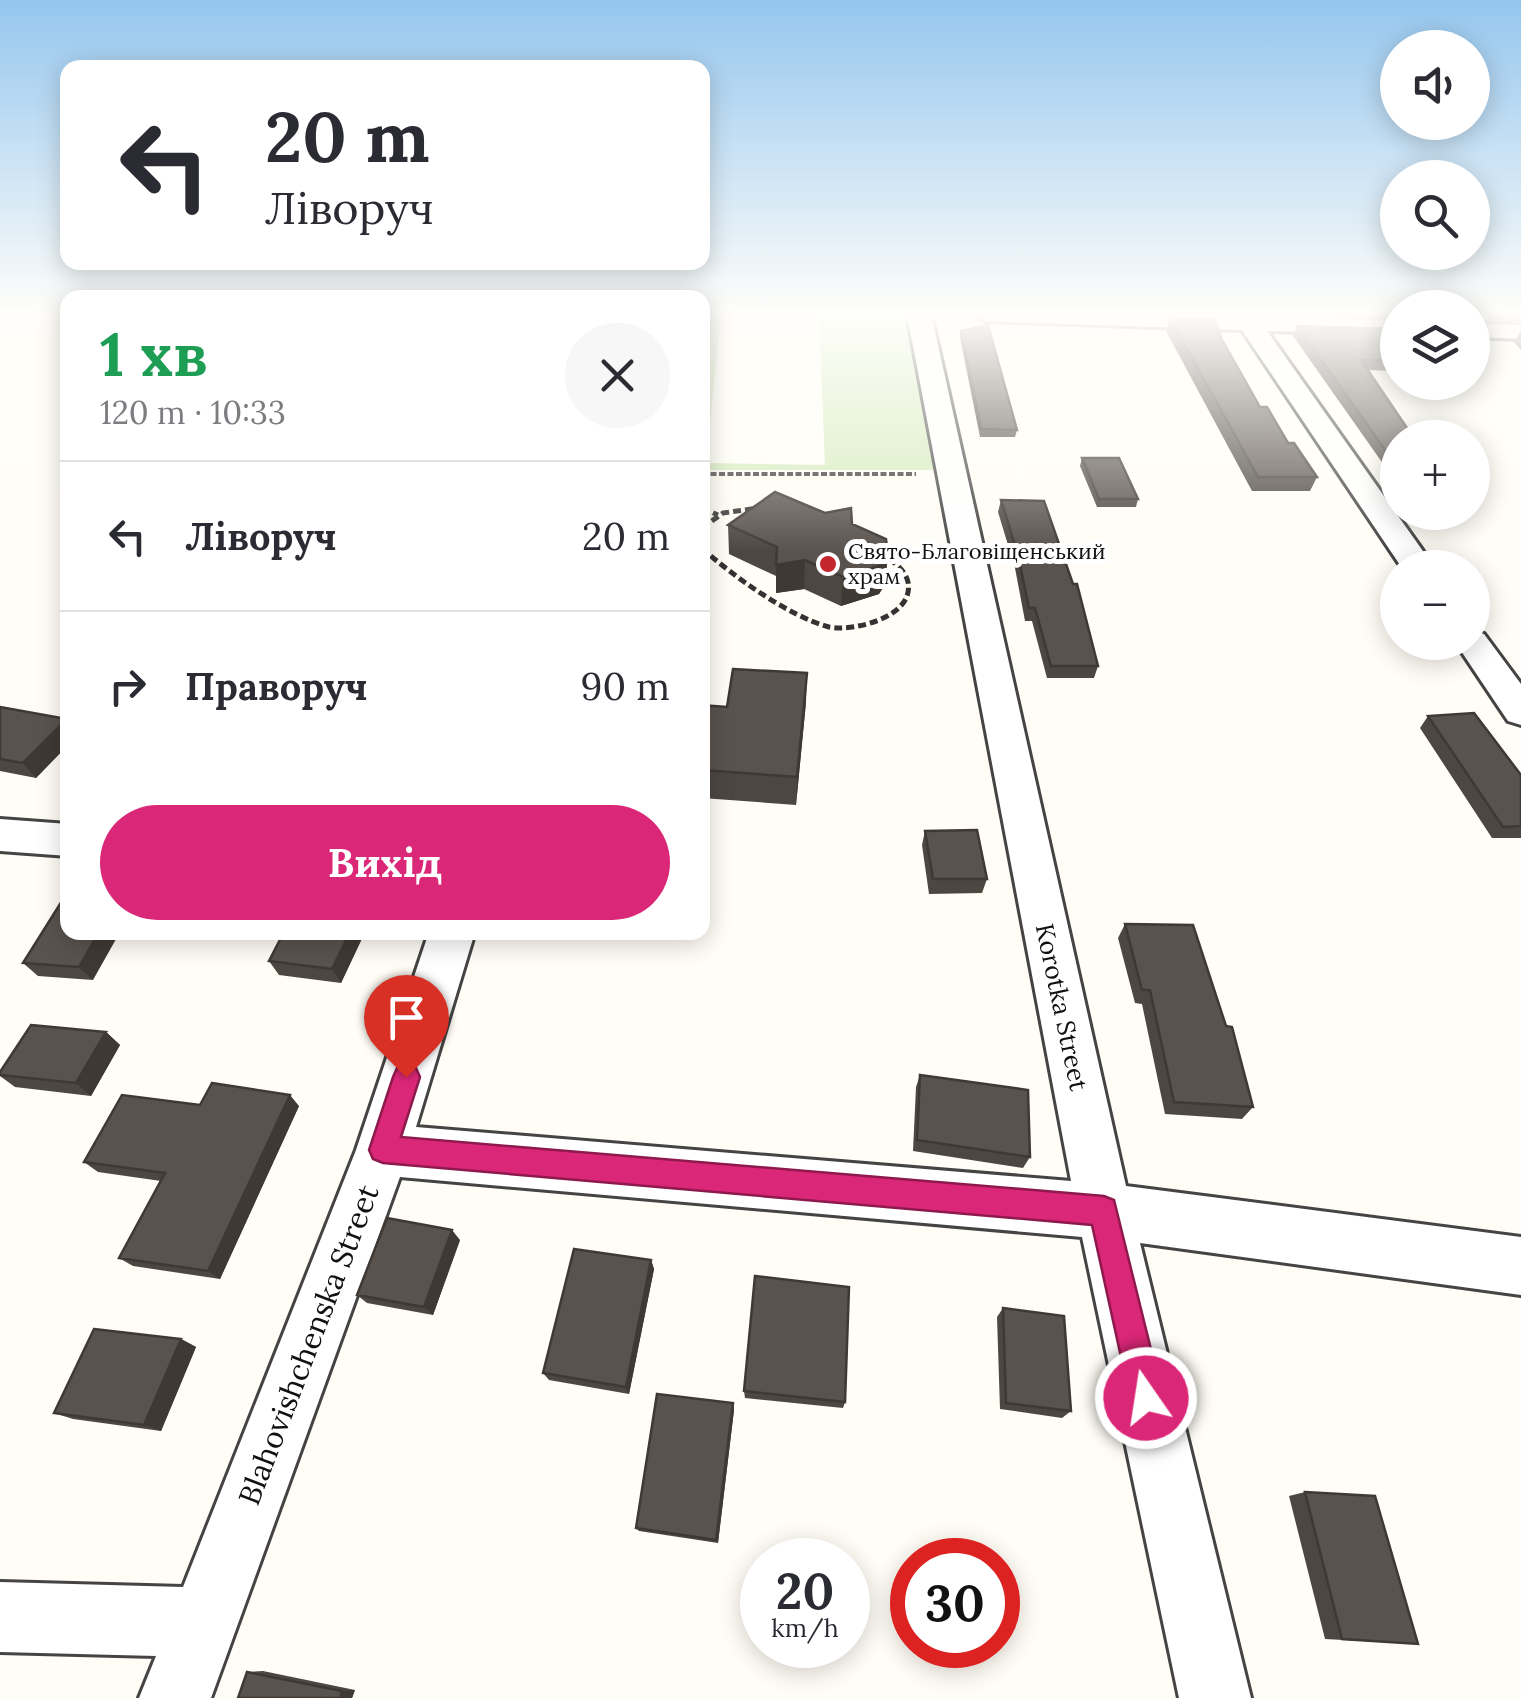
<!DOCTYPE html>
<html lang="uk">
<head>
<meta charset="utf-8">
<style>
	body { margin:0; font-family:Lora,serif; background:#f7f7f7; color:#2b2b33; height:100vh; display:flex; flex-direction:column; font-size:38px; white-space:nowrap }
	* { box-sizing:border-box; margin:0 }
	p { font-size:32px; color:#7c7c81 }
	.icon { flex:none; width:55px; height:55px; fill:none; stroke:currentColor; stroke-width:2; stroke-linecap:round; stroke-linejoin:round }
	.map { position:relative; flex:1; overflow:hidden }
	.drawer { position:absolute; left:60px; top:290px; width:650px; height:650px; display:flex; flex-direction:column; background:#fff; border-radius:20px; box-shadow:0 5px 25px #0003 }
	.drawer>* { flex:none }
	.top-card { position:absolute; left:60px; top:60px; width:650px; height:210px; border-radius:20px; box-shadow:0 5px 25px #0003; background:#fff; color:#2b2b33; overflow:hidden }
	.buttons { position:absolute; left:1380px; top:30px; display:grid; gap:20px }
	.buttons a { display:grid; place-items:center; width:110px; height:110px; border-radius:50%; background:#fff; box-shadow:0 5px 25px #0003; font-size:50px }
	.speed { position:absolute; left:740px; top:1538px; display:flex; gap:20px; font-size:50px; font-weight:700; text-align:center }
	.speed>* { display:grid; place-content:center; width:130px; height:130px; border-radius:50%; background:#fff; box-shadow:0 5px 25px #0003; line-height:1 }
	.speed small { font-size:25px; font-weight:400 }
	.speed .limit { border:15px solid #d22; background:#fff; color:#111 }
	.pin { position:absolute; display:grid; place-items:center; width:85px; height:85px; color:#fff; margin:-102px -42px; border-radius:50% 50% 50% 0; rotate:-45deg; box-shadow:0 0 10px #0007 }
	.pin .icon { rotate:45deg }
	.me { position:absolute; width:110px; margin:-55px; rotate:347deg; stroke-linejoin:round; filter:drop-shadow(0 0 8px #0008) }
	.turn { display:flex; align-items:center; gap:35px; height:210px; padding:0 40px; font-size:45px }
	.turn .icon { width:130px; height:130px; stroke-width:2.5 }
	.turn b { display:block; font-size:70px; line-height:85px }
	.round { display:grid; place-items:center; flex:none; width:105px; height:105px; border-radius:52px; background:#f7f7f7 }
	.summary { display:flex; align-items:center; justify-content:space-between; height:170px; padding:0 40px }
	h1 { font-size:60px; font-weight:800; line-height:75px; color:#1e9e55 }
	.action { display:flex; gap:20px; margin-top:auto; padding:20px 40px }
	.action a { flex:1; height:115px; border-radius:60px; background:#db2777; color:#fff; font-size:40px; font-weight:800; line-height:115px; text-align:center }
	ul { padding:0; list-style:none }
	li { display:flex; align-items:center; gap:30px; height:150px; padding:0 40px; border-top:2px solid #e1e1e2 }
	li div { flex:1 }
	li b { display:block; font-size:38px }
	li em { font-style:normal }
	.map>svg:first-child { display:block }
</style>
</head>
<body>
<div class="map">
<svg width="1521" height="1698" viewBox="0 0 1521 1698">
	<rect width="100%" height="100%" fill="#fffdf5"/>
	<path fill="#d5ebbd" d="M 703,314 L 721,314 L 706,463 L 825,465 L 819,314 L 906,317 L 934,470 L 703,470 Z"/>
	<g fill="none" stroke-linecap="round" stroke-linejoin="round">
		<defs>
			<path id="minor" d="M 907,314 L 931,314 L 1126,1186 L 1521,1237 L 1521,1295 L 1140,1243 L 1251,1698 L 1179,1698 L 1082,1237 L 400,1177 L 211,1698 L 139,1698 L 156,1656 L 0,1652 L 0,1582 L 183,1587 L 356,1150 L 429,932 L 475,932 L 416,1127 L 1071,1181 Z
				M 972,314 L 1255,314 L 1398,321 L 1398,335 L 1267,331 L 1435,568 L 1402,568 L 1242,330 L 984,321 Z
				M 1472,323 L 1521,325 L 1521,339 L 1472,337 Z
				M 1472,631 L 1484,634 L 1521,684 L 1521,725 L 1508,721 L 1455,642 L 1472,642 Z
				M 0,819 L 68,824 L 68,856 L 0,851 Z"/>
		</defs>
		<use href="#minor" stroke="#444" stroke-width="6"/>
		<path stroke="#333" stroke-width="4" stroke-dasharray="6 2.5" stroke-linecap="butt" d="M 702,474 L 916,474"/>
		<path stroke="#333" stroke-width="5" stroke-dasharray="8 4" stroke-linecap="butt" d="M 702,508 L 718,515
			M 702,528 L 723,513 L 758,508
			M 702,548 C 731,575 790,617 829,627 C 853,632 915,617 908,582 C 905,569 892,561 882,554"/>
		<use href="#minor" fill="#fff" fill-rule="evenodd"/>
	</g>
	<path fill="#4d4742" d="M 1335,314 L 1395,314 L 1394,317 Z
		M 1484,314 L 1521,314 L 1521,322 L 1490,320 Z
		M 1170,318 L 1221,338 L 1260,407 L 1317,477 L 1310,491 L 1252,491 L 1166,331 Z
		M 1297,326 L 1398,329 L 1398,352 L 1389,352 L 1396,361 L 1392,371 L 1368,370 L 1398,438 L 1398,485 L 1293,336 Z
		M 1521,330 L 1521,350 L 1514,342 Z
		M 961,331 L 1017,430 L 1015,437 L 980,437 L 960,338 Z
		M 1082,458 L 1138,499 L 1136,507 L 1097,507 L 1080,466 Z
		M 1001,500 L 1098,666 L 1094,678 L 1047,678 L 1032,621 L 1025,621 L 1015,568 L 998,512 Z
		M 852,524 L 888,557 L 884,586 L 879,594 L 841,606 L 804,589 L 776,593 L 776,576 L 729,554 L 728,525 Z
		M 806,702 L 796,805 L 702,798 L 702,705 L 727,707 Z
		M 0,707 L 68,720 L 68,745 L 36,778 L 0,771 Z
		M 1428,716 L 1521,775 L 1521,838 L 1492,838 L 1420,728 Z
		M 925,831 L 987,879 L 982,893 L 929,894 L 922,845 Z
		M 67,893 L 93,980 L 38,976 L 23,963 Z
		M 1125,924 L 1226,1026 L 1253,1107 L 1242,1119 L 1165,1114 L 1142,1004 L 1135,1003 L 1118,938 Z
		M 365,932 L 341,983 L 279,975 L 269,961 Z
		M 106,1032 L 120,1045 L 91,1096 L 15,1087 L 0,1076 Z
		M 920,1075 L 1030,1157 L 1023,1168 L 913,1151 L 916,1087 Z
		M 200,1105 L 299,1106 L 220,1279 L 133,1266 L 119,1258 L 161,1181 L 98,1172 L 84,1162 Z
		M 460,1240 L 433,1315 L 367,1303 L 357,1295 Z
		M 651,1260 L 654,1269 L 629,1394 L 549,1380 L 543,1373 Z
		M 1003,1308 L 1071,1411 L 1062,1418 L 1000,1409 L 997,1317 Z
		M 181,1339 L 196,1347 L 161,1431 L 73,1419 L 54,1413 Z
		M 744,1391 L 845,1402 L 843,1408 L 745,1398 Z
		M 733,1403 L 734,1410 L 718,1543 L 639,1531 L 636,1528 Z
		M 1305,1492 L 1418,1644 L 1325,1639 L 1289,1496 Z
		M 263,1671 L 355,1690 L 352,1698 L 247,1672 Z"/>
	<path fill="#3f3936" d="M 888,557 L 884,586 L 879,594 L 841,606 L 843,577 Z
		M 805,560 L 804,589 L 776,593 L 776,565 Z
		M 807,673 L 806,702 L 796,805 L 797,777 Z
		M 67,719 L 68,745 L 36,778 L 23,763 Z
		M 99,932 L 120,932 L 93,980 L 79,967 Z
		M 350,932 L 365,932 L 341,983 L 332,969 Z
		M 106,1032 L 120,1045 L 91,1096 L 76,1083 Z
		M 290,1095 L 299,1106 L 220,1279 L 208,1271 Z
		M 452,1230 L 460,1240 L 433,1315 L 424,1307 Z
		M 651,1260 L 654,1269 L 629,1394 L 626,1387 Z
		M 181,1339 L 196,1347 L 161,1431 L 144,1425 Z
		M 733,1403 L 734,1410 L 718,1543 L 716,1540 Z
		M 355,1690 L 352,1698 L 340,1698 L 342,1691 Z"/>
	<path fill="#5a524d" stroke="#3f3936" stroke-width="2.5" d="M 1170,318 L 1215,320 L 1221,338 L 1260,407 L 1267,407 L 1288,443 L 1294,443 L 1317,477 L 1258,477 Z
		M 988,325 L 1017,430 L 981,429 L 961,331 Z
		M 1297,326 L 1398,329 L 1398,343 L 1382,342 L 1396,361 L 1361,360 L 1409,431 L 1418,431 L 1423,438 L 1398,438 L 1398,468 Z
		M 1082,458 L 1119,458 L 1138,499 L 1099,499 Z
		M 775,492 L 825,513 L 851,508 L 852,524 L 886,539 L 888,557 L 882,565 L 843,577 L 805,560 L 776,565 L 777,547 L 728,525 Z
		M 1001,500 L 1044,501 L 1073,584 L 1077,584 L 1098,666 L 1051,666 L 1035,608 L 1029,608 L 1018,555 Z
		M 733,669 L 807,673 L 797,777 L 702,770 L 702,705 L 727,707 Z
		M 0,707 L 67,719 L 23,763 L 0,759 Z
		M 1474,713 L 1521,775 L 1521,826 L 1503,827 L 1428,716 Z
		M 977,830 L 987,879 L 933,879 L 925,831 Z
		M 67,893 L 68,932 L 99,932 L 79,967 L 23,963 Z
		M 1125,924 L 1193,925 L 1226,1026 L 1232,1027 L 1253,1107 L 1174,1102 L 1150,990 L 1142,990 Z
		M 284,932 L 350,932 L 332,969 L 269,961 Z
		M 31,1025 L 106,1032 L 76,1083 L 0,1075 L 0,1072 Z
		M 920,1075 L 1028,1090 L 1030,1157 L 917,1140 Z
		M 212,1083 L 290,1095 L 208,1271 L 119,1258 L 165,1173 L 84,1162 L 122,1095 L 200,1105 Z
		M 387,1218 L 452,1230 L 424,1307 L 357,1295 Z
		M 574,1249 L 651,1260 L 626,1387 L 543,1373 Z
		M 755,1276 L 849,1287 L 845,1402 L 744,1391 Z
		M 1003,1308 L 1064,1316 L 1071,1411 L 1006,1403 Z
		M 94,1329 L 181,1339 L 144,1425 L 54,1413 Z
		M 657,1394 L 733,1403 L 716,1540 L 636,1528 Z
		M 1305,1492 L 1375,1496 L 1418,1644 L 1342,1639 Z
		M 247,1672 L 342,1691 L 340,1698 L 238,1698 Z"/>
	<linearGradient id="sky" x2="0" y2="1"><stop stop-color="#95c6ee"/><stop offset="0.57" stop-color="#fffefa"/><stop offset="1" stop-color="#fffefa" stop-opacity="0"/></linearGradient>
	<rect width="1521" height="552" fill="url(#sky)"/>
	<path fill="#db2777" stroke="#8e194d" stroke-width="2.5" d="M 406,1065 L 416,1068 L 420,1077 L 401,1137 L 1104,1196 L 1114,1200 L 1163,1398 L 1158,1410 L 1146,1415 L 1135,1410 L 1130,1398 L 1092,1225 L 383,1163 L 373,1159 L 369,1150 L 393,1077 L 397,1068 Z"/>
	<circle fill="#c4262e" stroke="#fff" stroke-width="4" cx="828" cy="564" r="10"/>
	<g text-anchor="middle" stroke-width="10" stroke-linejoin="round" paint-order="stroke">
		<g font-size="22" fill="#111" stroke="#fff" text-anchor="start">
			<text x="848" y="559">Свято-Благовіщенський<tspan x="848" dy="25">храм</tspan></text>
		</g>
		<g font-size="25" fill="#111" stroke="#fff">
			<text transform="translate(1062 1007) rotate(78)" y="9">Korotka Street</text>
		</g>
		<g font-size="30" fill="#111" stroke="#fff">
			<text transform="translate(309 1345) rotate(-69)" y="10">Blahovishchenska Street</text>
		</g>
	</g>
</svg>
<div class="buttons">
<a><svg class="icon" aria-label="sound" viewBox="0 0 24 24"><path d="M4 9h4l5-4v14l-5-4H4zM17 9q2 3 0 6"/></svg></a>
<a><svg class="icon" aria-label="search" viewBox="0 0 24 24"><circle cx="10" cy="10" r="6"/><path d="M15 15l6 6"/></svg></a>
<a><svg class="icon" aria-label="layers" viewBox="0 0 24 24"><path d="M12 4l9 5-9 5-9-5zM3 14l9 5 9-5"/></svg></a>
<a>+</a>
<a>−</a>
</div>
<div class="speed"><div>20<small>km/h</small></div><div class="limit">30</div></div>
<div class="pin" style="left:406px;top:1077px;background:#d93025"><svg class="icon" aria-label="arrive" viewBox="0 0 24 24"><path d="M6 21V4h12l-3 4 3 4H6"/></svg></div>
<svg class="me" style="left:1146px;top:1398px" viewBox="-20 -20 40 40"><circle r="17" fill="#db2777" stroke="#fff" stroke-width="3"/><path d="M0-11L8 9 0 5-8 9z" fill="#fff"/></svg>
<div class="top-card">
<div class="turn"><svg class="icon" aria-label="left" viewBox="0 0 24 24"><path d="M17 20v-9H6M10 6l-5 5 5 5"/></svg><div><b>20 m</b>Ліворуч</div></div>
</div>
<section class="drawer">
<div class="summary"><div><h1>1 хв</h1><p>120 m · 10:33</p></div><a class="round"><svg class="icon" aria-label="close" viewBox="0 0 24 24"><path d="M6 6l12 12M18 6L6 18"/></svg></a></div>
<ul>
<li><svg class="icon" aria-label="left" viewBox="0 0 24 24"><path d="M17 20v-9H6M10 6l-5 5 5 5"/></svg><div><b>Ліворуч</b></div><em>20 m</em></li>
<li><svg class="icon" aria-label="right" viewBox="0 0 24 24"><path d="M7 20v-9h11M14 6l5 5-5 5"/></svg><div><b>Праворуч</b></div><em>90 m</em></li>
</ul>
<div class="action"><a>Вихід</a></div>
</section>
</div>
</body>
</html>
